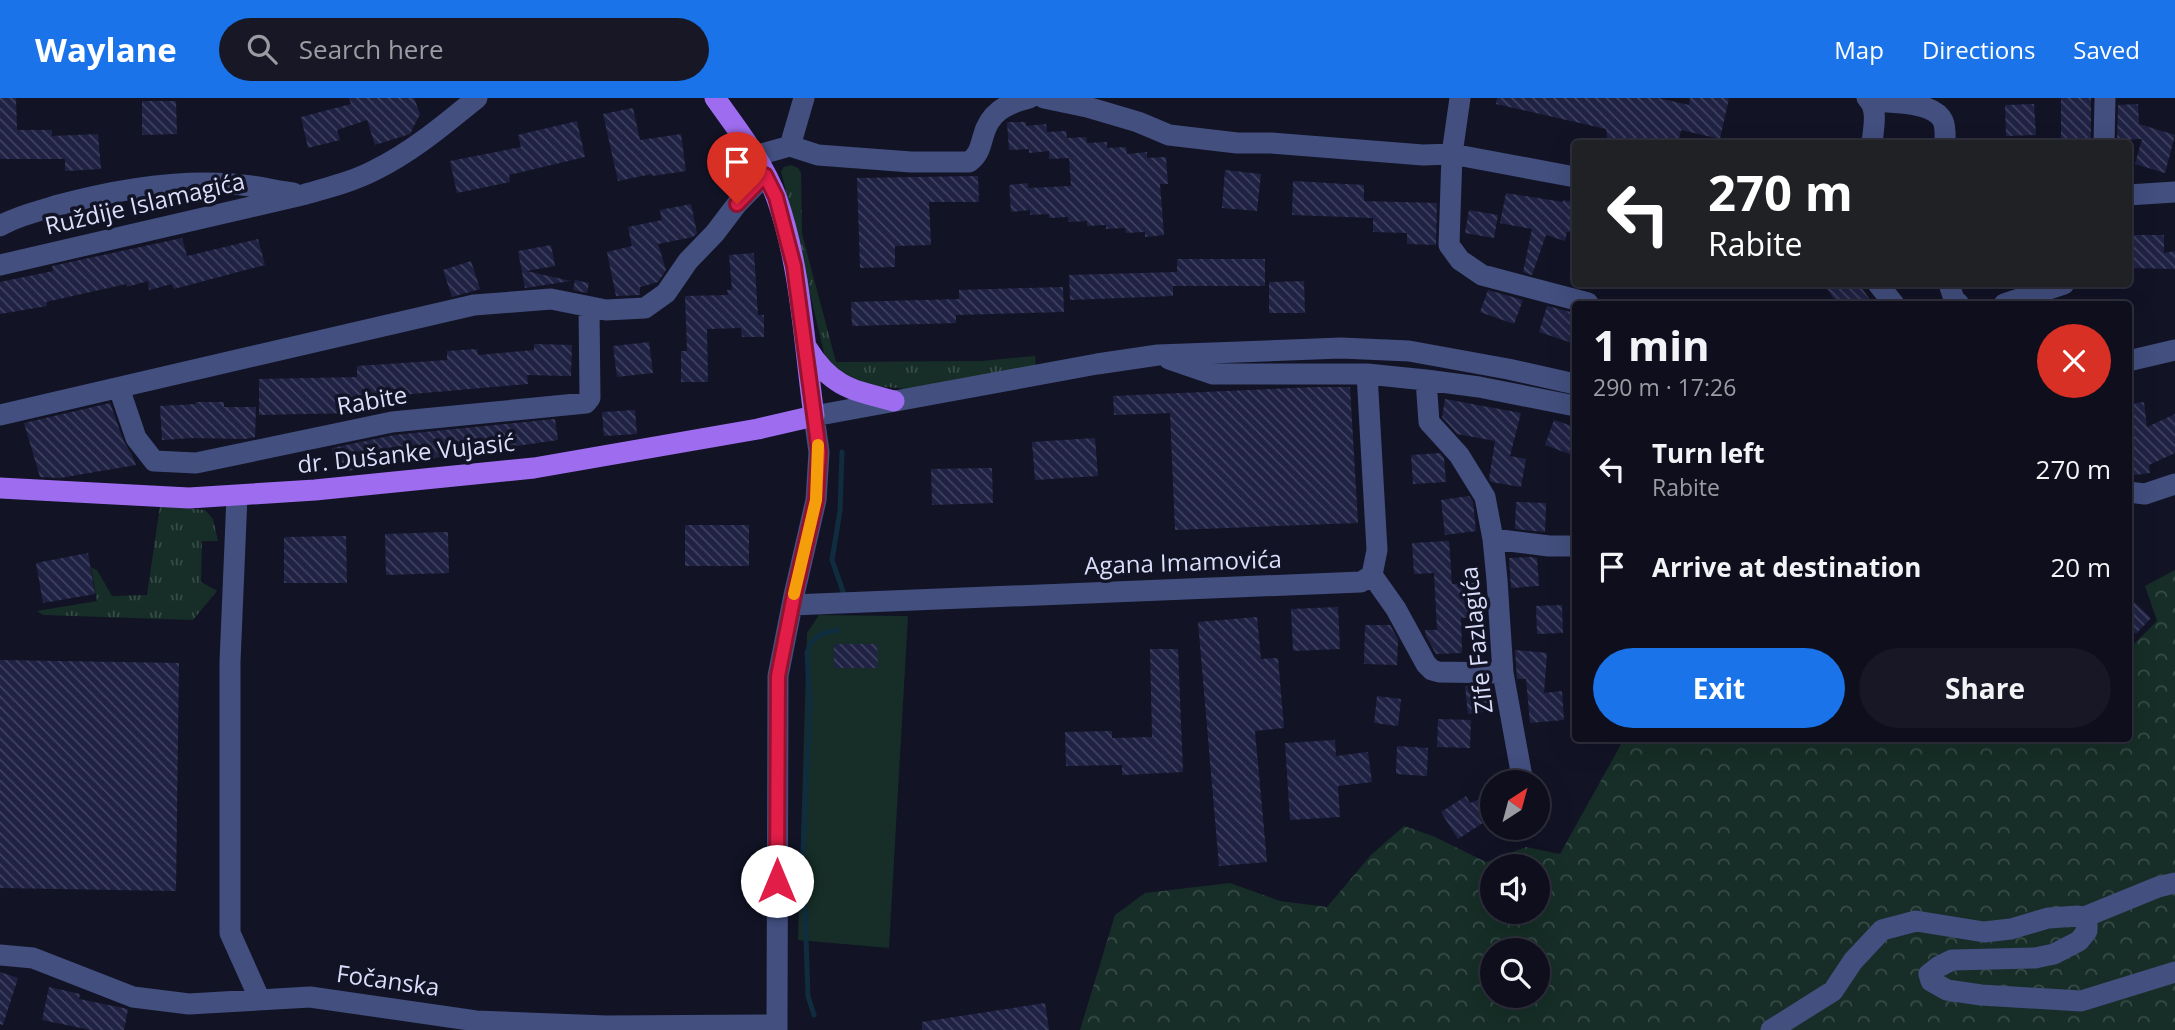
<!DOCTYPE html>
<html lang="en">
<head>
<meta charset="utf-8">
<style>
	body { margin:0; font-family:"Open Sans",sans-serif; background:#171725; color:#f1f3f6; height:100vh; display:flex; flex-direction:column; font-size:26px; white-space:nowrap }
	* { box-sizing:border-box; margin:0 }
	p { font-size:23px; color:#9b9ca3 }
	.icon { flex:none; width:38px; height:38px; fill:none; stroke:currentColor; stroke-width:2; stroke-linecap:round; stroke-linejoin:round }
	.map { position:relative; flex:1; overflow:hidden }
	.details { position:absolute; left:1572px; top:203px; width:560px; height:441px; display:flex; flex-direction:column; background:#0e0e1c; border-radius:7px; box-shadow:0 7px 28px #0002,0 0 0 2px #2e2e3b }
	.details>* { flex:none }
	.guide { position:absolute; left:1572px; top:42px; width:560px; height:147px; border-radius:7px; box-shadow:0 7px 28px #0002,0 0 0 2px #2e2e3b; background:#202124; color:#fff; overflow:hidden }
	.needle { width:46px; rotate:36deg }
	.buttons { position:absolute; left:1480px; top:672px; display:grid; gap:14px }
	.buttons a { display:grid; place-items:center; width:70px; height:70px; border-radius:50%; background:#0e0e1c; box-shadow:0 7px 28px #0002,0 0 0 2px #2e2e3b; font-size:35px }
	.pin { position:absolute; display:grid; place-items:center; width:60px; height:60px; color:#fff; margin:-72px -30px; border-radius:50% 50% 50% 0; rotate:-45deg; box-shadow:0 0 7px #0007 }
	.pin .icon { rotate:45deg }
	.me { position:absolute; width:77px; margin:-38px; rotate:0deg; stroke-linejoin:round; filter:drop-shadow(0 0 5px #0008) }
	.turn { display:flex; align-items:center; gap:24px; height:147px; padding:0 21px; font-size:32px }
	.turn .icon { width:91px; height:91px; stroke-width:2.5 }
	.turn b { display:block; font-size:49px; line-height:60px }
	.round { display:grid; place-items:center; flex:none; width:74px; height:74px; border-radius:37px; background:#171725 }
	.headline { display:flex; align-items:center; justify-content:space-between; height:119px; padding:0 21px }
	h1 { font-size:42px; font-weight:700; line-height:52px }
	.button { display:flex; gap:14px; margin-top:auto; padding:14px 21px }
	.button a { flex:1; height:80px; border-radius:42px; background:#1a73e8; color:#fff; font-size:28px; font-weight:700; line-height:80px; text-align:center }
	.button a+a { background:#171725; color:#f1f3f6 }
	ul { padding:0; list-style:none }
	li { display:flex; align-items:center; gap:21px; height:98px; padding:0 21px }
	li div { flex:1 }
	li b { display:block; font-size:26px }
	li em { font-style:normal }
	header { display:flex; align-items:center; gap:42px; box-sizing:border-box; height:98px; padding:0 35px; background:#1a73e8; color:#fff }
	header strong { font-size:33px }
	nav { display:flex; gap:38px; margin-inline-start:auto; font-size:24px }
	.search { width:490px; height:63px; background:#171725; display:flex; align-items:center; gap:18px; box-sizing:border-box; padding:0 24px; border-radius:38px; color:#9b9ca3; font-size:26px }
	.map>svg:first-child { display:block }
</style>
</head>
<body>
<header>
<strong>Waylane</strong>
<div class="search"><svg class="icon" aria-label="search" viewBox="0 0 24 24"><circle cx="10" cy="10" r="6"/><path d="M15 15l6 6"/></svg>Search here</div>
<nav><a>Map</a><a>Directions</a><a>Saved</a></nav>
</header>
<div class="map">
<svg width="2175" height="932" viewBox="0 0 2175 932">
	<defs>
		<pattern id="grass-tufts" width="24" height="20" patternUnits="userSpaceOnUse" patternTransform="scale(1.75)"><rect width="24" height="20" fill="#162e27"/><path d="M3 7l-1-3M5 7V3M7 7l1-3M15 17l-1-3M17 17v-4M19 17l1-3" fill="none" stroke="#374c47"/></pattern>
		<pattern id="forest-crowns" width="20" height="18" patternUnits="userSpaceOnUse" patternTransform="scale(1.75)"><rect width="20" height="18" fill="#162e27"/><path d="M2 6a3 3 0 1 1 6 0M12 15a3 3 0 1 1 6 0" fill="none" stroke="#374c47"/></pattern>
		<pattern id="building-back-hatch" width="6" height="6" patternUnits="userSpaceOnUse" patternTransform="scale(1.75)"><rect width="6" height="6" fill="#202244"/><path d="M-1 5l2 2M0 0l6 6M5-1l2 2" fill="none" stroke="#404260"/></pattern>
	</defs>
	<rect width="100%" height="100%" fill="#121325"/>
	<path fill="url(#grass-tufts)" d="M 791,67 L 798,70 L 801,75 L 802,136 L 836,264 L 981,263 L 1035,258 L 1036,272 L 908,291 L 876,288 L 851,282 L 825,259 L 781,73 L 784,69 Z
		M 160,408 L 205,412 L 213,421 L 218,443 L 202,443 L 201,484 L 217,493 L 193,522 L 43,517 L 37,513 L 97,503 L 91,469 L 97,472 L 112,498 L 147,497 Z"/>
	<path fill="url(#forest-crowns)" fill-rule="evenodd" d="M 2175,472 L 2175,932 L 1080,932 L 1115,817 L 1145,795 L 1230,785 L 1280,803 L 1327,809 L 1371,757 L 1404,728 L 1433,738 L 1486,764 L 1526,749 L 1560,756 L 1624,641 L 2128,640 L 2128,552 L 2157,523 L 2145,488 ZM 1493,768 L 1538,768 L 1538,814 L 1493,814 ZM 1493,852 L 1538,852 L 1538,898 L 1493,898 Z"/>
	<path fill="#162e27" d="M 819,517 L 908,518 L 889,850 L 798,842 L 807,535 Z"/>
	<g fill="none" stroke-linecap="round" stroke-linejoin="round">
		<path stroke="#102d40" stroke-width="5" d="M 842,354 L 840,413 L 832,462 L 845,499
			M 814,917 L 808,898 L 803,755 L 810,606 L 807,555 L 811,544 L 821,536 L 838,532"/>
	</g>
	<path fill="url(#building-back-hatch)" d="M 0,0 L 16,0 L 17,32 L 52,32 L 52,38 L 98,36 L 101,71 L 65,73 L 65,61 L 0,61 Z
		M 349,0 L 414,0 L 420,16 L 410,36 L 375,47 L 367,22 L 337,32 L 340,42 L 308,50 L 301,19 L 351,6 Z
		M 1497,0 L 1658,0 L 1689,7 L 1690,0 L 1729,0 L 1720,41 L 1681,32 L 1678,46 L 1629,46 L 1607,40 L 1606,31 L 1496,6 Z
		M 2061,0 L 2091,0 L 2091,43 L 2088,43 L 2088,46 L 2061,46 Z
		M 142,3 L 176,3 L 177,36 L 142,37 Z
		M 2034,6 L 2036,37 L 2006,38 L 2005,7 Z
		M 2138,6 L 2139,26 L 2175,37 L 2165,75 L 2135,66 L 2142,41 L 2117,42 L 2118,7 Z
		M 633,10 L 640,42 L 681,36 L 686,73 L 652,78 L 652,76 L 618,83 L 603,16 Z
		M 577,23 L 585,59 L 509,77 L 510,84 L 457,95 L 450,63 L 521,49 L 518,37 Z
		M 1007,24 L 1026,24 L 1026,28 L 1046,26 L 1047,34 L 1066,33 L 1067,40 L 1086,39 L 1087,45 L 1107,44 L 1107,50 L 1126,49 L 1127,56 L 1147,54 L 1147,60 L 1166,59 L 1168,86 L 1160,86 L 1164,137 L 1145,139 L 1145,134 L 1126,135 L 1125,130 L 1106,131 L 1106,127 L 1087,128 L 1087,123 L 1069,124 L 1068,119 L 1049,120 L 1049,116 L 1030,117 L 1030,112 L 1011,114 L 1009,87 L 1028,85 L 1028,90 L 1071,88 L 1069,60 L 1049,61 L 1049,53 L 1029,55 L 1029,51 L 1009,52 Z
		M 1225,72 L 1261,76 L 1257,113 L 1222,110 Z
		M 978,78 L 979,104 L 929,104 L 931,147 L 895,148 L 895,169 L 860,170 L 857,80 Z
		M 1293,83 L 1364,87 L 1364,103 L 1437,105 L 1436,147 L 1407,146 L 1407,135 L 1373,134 L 1373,120 L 1292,117 Z
		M 1506,95 L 1563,104 L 1563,102 L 1575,104 L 1575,135 L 1567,134 L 1565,143 L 1546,137 L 1532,177 L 1523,174 L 1532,131 L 1500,125 Z
		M 691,106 L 697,135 L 693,139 L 658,146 L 666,172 L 658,184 L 640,189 L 640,197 L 616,198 L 607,154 L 632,148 L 628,129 L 662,122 L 660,112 Z
		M 1469,112 L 1498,117 L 1494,140 L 1465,135 Z
		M 2128,137 L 2164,137 L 2164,155 L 2175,153 L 2175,171 L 2128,170 Z
		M 182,140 L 187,158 L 258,141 L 265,167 L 174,191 L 172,186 L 149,192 L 148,183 L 127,189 L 126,186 L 46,204 L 47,208 L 0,216 L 0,184 L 53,173 L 52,168 Z
		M 551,147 L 555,168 L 526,173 L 571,183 L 525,190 L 518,153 Z
		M 754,155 L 758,217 L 764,217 L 764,239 L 742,239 L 741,230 L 707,231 L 708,284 L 681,284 L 681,253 L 687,253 L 685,198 L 728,197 L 727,192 L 732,192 L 729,157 Z
		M 1177,161 L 1265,161 L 1265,188 L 1173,188 L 1173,198 L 1070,202 L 1069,177 L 1177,174 Z
		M 471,163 L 480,191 L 452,199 L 443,172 Z
		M 575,182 L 589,185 L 587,195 L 573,192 Z
		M 1304,183 L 1305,215 L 1269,215 L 1269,184 Z
		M 1823,186 L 1859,186 L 1873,206 L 1838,206 Z
		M 1063,189 L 1064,214 L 956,217 L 956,225 L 852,228 L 851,204 L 959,201 L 959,192 Z
		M 1488,192 L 1523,202 L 1514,226 L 1480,214 Z
		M 1547,208 L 1575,215 L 1575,246 L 1539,234 Z
		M 649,244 L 653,275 L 617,279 L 613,248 Z
		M 534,246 L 572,247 L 571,278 L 527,277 L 528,286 L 355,301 L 355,315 L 259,317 L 259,281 L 357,279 L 357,268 L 447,262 L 447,253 L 477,251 L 478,257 L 534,252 Z
		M 1316,289 L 1350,289 L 1358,425 L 1175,432 L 1170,315 L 1114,317 L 1113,298 Z
		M 1445,301 L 1521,315 L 1510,358 L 1526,361 L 1521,389 L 1491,384 L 1489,381 L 1495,343 L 1457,336 L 1442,319 Z
		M 196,304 L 224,304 L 224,309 L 256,309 L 255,339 L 245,341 L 192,340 L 162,342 L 160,308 L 196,306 Z
		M 2144,304 L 2147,329 L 2175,316 L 2175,355 L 2149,367 L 2150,375 L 2128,378 L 2128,306 Z
		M 110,305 L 124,344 L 131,355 L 136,367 L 60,380 L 40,379 L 24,325 Z
		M 635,312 L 637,336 L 604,338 L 602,314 Z
		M 555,321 L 558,342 L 421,362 L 420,359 L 364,364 L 365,371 L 335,374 L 332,350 L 394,337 Z
		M 1554,322 L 1575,329 L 1575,358 L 1545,347 Z
		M 1095,340 L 1098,378 L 1035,382 L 1032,344 Z
		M 1440,355 L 1444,360 L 1446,384 L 1413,386 L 1411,357 Z
		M 992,370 L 993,405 L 932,407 L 931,371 Z
		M 1469,398 L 1473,404 L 1476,433 L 1445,437 L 1441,402 Z
		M 1516,404 L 1546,405 L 1545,434 L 1515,431 Z
		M 685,427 L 749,427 L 749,468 L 685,468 Z
		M 448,434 L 449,475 L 386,477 L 385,436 Z
		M 346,438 L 347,485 L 284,485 L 284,439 Z
		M 1449,443 L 1452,486 L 1474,485 L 1475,519 L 1461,520 L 1462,555 L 1436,556 L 1426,538 L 1425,532 L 1437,532 L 1434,475 L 1414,476 L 1412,445 Z
		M 88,455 L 95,496 L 43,505 L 36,465 Z
		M 1531,459 L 1537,460 L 1539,488 L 1511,490 L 1509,460 Z
		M 2128,498 L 2151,520 L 2136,536 L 2128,528 Z
		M 1562,507 L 1563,535 L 1537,536 L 1536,508 Z
		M 1338,509 L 1340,551 L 1293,553 L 1291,511 Z
		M 1257,519 L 1261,561 L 1278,560 L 1284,630 L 1255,633 L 1267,764 L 1219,768 L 1198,524 Z
		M 1365,527 L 1390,527 L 1398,541 L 1397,567 L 1364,566 Z
		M 834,546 L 877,546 L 878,570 L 834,570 Z
		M 1150,551 L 1178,551 L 1183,674 L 1122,677 L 1122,667 L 1066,668 L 1065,634 L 1112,633 L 1112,640 L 1152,639 Z
		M 1515,552 L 1547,555 L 1544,595 L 1562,593 L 1564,622 L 1530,625 L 1526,581 L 1517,581 Z
		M 0,562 L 179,565 L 176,793 L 0,790 Z
		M 1465,588 L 1492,588 L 1494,613 L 1468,616 Z
		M 1377,598 L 1401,601 L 1398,628 L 1374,625 Z
		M 1438,621 L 1471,622 L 1470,650 L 1437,649 Z
		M 1335,642 L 1336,658 L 1368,654 L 1372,684 L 1338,688 L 1340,719 L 1290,722 L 1285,645 Z
		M 1397,648 L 1428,650 L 1427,678 L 1396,676 Z
		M 1490,697 L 1493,705 L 1493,716 L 1480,721 L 1483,725 L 1458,741 L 1441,714 L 1466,698 L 1470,705 Z
		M 0,874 L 18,880 L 3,927 L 0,926 Z
		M 49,889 L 80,896 L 79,901 L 128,911 L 124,932 L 91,932 L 42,922 Z
		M 1045,905 L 1049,932 L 922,932 L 922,924 Z"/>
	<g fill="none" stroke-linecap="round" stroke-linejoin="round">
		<path stroke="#424f7f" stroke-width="21" d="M 1044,0 L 1087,9 L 1138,24 L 1169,37 L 1237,45 L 1271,45 L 1423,57 L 1452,56 L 1575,79
			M 1460,0 L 1452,56 L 1449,147 L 1460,162 L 1482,177 L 1588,205
			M 1867,0 C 1879,11 1873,31 1872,46
			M 1871,3 C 1892,5 1934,3 1943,23 C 1946,30 1945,38 1945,46
			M 2104,46 L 2105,0
			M 790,48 L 804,0
			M 754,58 L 790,48 L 818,57 L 911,64 L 969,64 C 978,58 980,50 983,39 C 989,15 1005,6 1029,0
			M 2128,97 L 2175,94
			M 0,128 C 17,118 36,114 55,108 C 117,91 187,79 251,88 C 265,90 279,93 293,95
			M 0,167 L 302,97 C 327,90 352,84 375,72 C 412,54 445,26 477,0
			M 1878,186 L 1894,206
			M 1949,186 L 1954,201 L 1959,206
			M 2004,206 L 2064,186
			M 1169,261 L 1213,276 L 1367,276 L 1426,282 L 1479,289 L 1575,308
			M 2128,263 L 2175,252
			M 1426,282 L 1429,324 L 1459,357 L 1485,399 L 1493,441 L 1497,482 L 1503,575 L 1522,679
			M 119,290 L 136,340 L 154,363 L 196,365 L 392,324 L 586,305 L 590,300 L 589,209
			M 0,317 L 474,207 L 551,201 L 606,212 L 645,210 L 666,195 L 688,163 L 715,135 L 737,106 L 765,77
			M 2128,394 L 2145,396 L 2175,386
			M 237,398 L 230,564 L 230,835 L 260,902
			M 1493,441 L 1549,448 L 1575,448
			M 1372,477 L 1396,511 L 1426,566 L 1432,572 L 1439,574 L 1503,575
			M 792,507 L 1361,484 L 1372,477 L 1377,452 L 1367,276
			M 2082,820 L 2158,789 L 2175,785
			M 0,857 L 33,860 L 133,899 L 189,906 L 310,899 L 476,923 L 606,928 L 776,927
			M 777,932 L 778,578 L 794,497 L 816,402 L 819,354 L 814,318 L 1097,266 L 1158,257 L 1341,250 L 1409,253 L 1508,271 L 1575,286
			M 1771,932 L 1833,893 L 1853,863 L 1882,832 L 1916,823 L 1984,834 L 2011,831 L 2048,820 L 2078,818 L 2087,825 L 2087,833 L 2079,843 L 2054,856 L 2035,860 L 1952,862 L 1938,869 L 1929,876 L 1931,883 L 1947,892 L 1981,897 L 2081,903 L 2175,874"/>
		<path stroke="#9e6def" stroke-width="21" d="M 807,250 C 831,289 852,292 894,303
			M 0,390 L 189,400 L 315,392 L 534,370 L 758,331 L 814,318 C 804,245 801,170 777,101 C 764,65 737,31 715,0"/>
	</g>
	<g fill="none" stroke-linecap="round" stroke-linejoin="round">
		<defs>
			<path id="route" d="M 737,106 L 765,77 L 776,99 L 794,168 L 819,354 L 816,402 L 794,497 L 778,578 L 777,783"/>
		</defs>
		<use href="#route" stroke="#92132f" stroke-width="18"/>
		<use href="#route" stroke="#e11d48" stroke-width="12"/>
		<path stroke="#f59e0b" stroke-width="12" d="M 794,496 L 816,402 L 818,347"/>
	</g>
	<g text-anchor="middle" stroke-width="7" stroke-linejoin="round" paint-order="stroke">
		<g font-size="24" fill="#dadefb" stroke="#121325">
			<text transform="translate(145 106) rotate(-13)" y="8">Ruždije Islamagića</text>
			<text transform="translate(372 303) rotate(-10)" y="8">Rabite</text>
			<text transform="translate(406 356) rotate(-6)" y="8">dr. Dušanke Vujasić</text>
			<text transform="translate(1183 465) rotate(-2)" y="8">Agana Imamovića</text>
			<text transform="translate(1477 542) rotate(-96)" y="8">Zife Fazlagića</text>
			<text transform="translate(388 883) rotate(8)" y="8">Fočanska</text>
		</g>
	</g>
</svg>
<div class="buttons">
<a><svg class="needle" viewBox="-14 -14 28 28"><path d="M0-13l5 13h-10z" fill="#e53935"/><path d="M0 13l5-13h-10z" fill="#9b9ca3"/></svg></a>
<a><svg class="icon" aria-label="sound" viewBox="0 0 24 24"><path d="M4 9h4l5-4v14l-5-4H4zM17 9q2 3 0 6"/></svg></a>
<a><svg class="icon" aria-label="search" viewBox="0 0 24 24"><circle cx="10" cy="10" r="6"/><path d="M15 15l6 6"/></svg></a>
</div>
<div class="pin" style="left:737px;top:106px;background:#d93025"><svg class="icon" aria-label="arrive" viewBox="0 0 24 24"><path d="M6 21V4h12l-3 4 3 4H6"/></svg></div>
<svg class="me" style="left:777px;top:783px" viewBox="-20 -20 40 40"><circle r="19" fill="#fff"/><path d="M0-13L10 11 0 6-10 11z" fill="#e11d48"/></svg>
<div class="guide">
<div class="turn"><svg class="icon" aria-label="left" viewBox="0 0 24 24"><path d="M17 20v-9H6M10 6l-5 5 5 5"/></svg><div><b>270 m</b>Rabite</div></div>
</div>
<section class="details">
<div class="headline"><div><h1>1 min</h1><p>290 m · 17:26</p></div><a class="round" style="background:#d93025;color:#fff"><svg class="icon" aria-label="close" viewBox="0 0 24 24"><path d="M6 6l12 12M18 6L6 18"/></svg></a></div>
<ul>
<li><svg class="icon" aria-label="left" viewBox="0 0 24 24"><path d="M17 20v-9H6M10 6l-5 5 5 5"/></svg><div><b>Turn left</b><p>Rabite</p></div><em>270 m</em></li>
<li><svg class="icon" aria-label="arrive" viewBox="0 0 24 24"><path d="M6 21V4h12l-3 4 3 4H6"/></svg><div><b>Arrive at destination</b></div><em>20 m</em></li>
</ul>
<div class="button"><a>Exit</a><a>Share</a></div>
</section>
</div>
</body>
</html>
